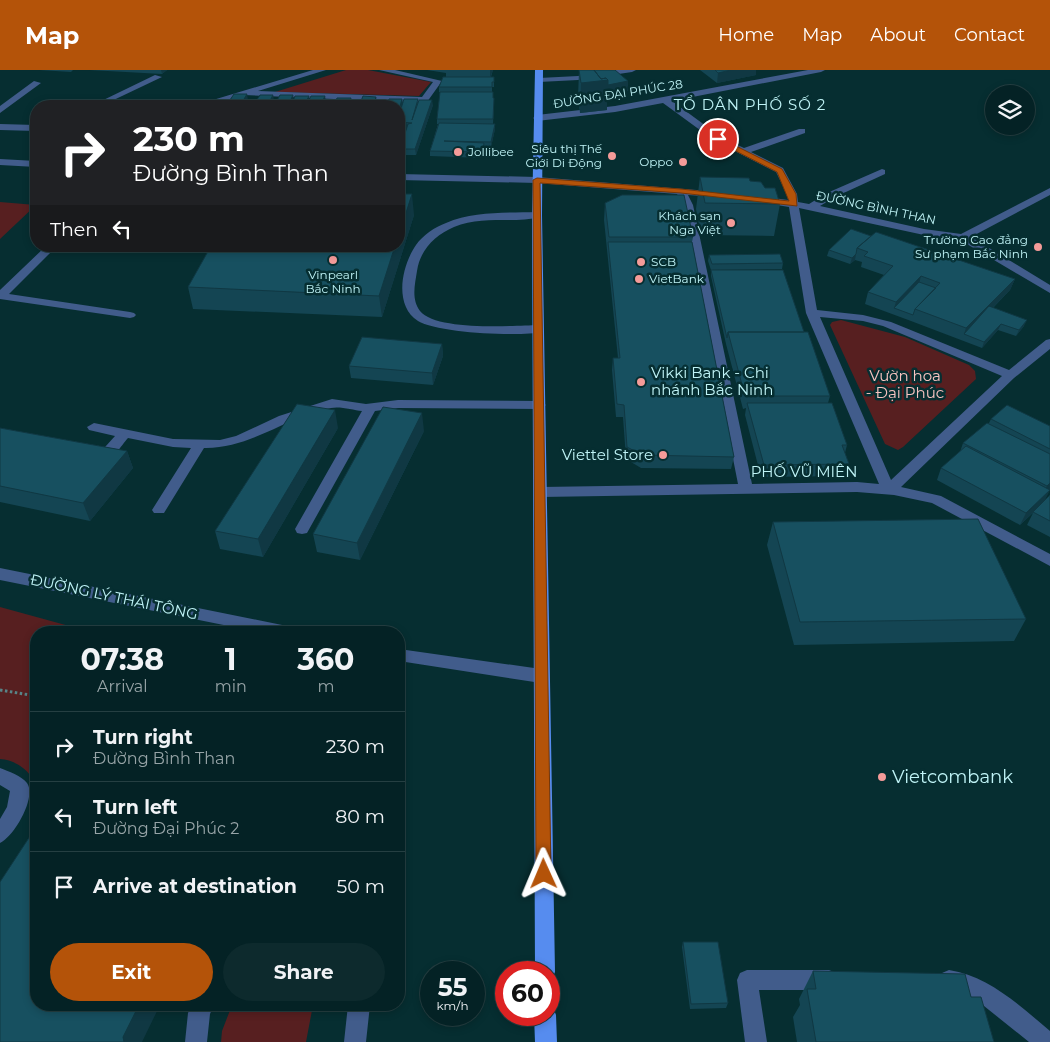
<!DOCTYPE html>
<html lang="en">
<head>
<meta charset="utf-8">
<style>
	body { margin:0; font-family:Montserrat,sans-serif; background:#0d2a2d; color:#f1f3f6; height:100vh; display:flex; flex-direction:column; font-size:19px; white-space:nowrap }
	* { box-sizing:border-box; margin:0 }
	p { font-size:16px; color:#97a4a7 }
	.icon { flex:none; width:28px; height:28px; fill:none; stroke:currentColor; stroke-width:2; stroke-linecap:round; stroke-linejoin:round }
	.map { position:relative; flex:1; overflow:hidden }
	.panel { position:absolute; left:30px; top:556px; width:375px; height:385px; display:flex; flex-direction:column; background:#042225; border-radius:20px; box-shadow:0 2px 8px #0003,0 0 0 1px #253f42 }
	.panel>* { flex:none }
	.guide { position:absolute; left:30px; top:30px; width:375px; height:152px; border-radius:20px; box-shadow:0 2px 8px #0003,0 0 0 1px #253f42; background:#202124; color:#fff; overflow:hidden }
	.controls { position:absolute; left:985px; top:15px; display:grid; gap:10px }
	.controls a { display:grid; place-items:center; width:50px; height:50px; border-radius:50%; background:#042225; box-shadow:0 2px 8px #0003,0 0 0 1px #253f42; font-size:25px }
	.speed { position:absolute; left:420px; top:891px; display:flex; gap:10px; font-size:25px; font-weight:700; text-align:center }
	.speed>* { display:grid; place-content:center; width:65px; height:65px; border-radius:50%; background:#042225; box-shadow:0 2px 8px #0003,0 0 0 1px #253f42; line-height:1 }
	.speed small { font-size:12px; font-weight:400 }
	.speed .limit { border:8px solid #d22; background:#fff; color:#111 }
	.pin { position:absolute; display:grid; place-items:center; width:42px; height:42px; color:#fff; margin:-21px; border:2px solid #fff; border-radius:50%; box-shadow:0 1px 5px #0007 }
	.me { position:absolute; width:55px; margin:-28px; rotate:359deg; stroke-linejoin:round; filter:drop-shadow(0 0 4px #0008) }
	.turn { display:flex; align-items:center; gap:18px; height:105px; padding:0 20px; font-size:22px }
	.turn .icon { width:65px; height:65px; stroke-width:2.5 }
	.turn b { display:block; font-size:35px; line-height:42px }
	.then { display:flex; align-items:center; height:48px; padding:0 20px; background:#0003; gap:10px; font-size:19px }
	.eta { display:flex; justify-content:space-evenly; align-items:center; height:85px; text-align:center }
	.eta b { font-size:30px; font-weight:700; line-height:35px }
	.primary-button { display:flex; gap:10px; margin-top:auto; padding:10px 20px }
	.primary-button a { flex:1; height:58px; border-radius:30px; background:#b45309; color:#fff; font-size:20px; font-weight:700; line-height:58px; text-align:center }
	.primary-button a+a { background:#0d2a2d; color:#f1f3f6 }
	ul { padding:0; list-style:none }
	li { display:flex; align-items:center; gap:15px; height:70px; padding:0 20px; border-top:1px solid #253f42 }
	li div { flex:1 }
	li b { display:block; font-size:19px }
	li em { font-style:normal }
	header { display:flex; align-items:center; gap:30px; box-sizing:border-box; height:70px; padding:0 25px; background:#b45309; color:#fff }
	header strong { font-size:24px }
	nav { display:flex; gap:28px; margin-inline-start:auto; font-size:18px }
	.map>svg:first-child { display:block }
</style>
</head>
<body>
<header>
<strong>Map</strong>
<nav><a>Home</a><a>Map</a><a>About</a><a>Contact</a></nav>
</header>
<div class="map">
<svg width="1050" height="972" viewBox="0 0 1050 972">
	<rect width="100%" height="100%" fill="#062e31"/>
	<path fill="#571f20" d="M 346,0 L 368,0 L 431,12 L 419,26 L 275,22 Z
		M 0,132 L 36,135 L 0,169 Z
		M 841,250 L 905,267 L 969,295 L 975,301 L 976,309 L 903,377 L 898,380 L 885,374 L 830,255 L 832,252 Z
		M 0,537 L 91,562 L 36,562 L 36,705 L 33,709 C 26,698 14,690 0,689 Z
		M 232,935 L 313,935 L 306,972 L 221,972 L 222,961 Z"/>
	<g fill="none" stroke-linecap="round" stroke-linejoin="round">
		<path stroke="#588588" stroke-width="3" stroke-dasharray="2.5 2.5" stroke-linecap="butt" d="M 0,620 L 36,626"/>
		<path fill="#415c8b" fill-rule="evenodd" d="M 313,0 L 326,0 L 258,21 L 422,27 L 433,12 L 379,0 L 395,0 L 442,11 L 427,32 L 424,33 L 244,25 L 206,36 L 193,36 Z
			M 615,0 L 636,0 L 632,2 L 578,10 L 539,12 L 535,10 L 539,8 L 578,6 Z
			M 808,0 L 825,0 L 821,2 L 672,31 L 721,67 L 744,78 L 799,59 L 805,59 L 805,63 L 751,82 L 783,98 L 797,124 L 798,132 L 809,134 L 827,123 L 882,99 L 885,100 L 885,104 L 835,127 L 820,136 L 924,159 L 961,164 L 1050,118 L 1050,125 L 971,167 L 1050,215 L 1050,223 L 960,170 L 924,165 L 799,138 L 817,240 L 863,245 L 891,252 L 1009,300 L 1046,270 L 1050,269 L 1050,279 L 1014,308 L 901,417 L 941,426 L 1050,484 L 1050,496 L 932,433 L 894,425 L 857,422 L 541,427 L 536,425 L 534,422 L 536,419 L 541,417 L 738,414 L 683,135 L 677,124 L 537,113 L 399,110 L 399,104 L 537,107 L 721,122 L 722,124 L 717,127 L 688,125 L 693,135 L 752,414 L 857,412 L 879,414 L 806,243 L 789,137 L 759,132 L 754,129 L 759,126 L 788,130 L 787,124 L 776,102 L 715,71 L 663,33 L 615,42 L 537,51 L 533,48 L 537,45 L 615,36 ZM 820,247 L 863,251 L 883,256 L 1002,306 L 891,410 Z
			M 155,5 L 162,7 L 101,36 L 91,36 Z
			M 34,11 L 41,13 L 0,43 L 0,36 Z
			M 0,54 L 36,55 L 36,61 L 0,60 Z
			M 0,89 L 36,91 L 36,97 L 0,95 Z
			M 537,142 L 541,143 L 541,147 C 513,154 482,145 454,157 C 435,165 420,180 417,201 C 415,214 411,229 420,241 C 436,261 512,256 538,255 L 544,259 L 542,262 C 520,267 437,263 418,251 C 393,235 402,195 416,175 C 423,165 435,157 446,153 C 474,141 508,143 537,142 Z
			M 46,176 L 57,176 L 9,224 L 130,242 L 134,243 L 136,245 L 134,247 L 130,248 L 0,229 L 0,220 Z
			M 332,329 L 366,334 L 398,330 L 540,331 L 546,335 L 540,339 L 398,338 L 375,341 L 307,463 L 302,464 L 297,463 L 295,459 L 362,341 C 353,340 340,336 331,338 C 287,346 251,379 204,378 L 164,443 L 154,443 L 152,440 L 191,378 L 173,377 L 128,368 C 120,377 111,394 98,390 L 96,387 L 115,366 L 89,360 L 87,357 L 94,353 L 173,369 L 220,370 L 236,366 L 279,346 Z
			M 0,498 L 287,556 L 293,558 L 295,562 L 259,562 L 0,510 Z
			M 399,579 L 541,599 L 547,601 L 549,606 L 547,611 L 541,613 L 399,591 Z
			M 0,698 C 8,701 22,706 27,713 C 37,727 14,767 0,773 L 0,749 L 7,737 L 10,721 L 0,715 Z
			M 747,900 L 829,900 L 836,903 L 839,910 L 836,917 L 829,920 L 759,920 L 767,972 L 745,972 L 737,910 L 740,903 Z
			M 949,900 C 989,906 1020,936 1050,961 L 1050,972 L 1029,972 L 979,932 L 960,922 L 942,917 L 939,910 L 942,903 Z
			M 192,935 L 214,935 L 210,944 L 207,972 L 185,972 L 188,943 Z
			M 348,935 L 370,935 L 366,972 L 344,972 Z"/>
		<path fill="#568cef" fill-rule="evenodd" d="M 535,0 L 543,0 L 542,145 L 555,902 L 552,909 L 549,911 L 549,902 L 535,902 L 532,145 Z
			M 549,936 L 553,937 L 556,945 L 557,972 L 535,972 L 534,945 L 549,945 Z"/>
	</g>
	<path fill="#144553" d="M 39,0 L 73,0 L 71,2 Z
		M 89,0 L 167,0 L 162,4 Z
		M 427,0 L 493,0 L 491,7 L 494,7 L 494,17 L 492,17 L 492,22 L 494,33 L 493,54 L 495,54 L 495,59 L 491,77 L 484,77 L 483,88 L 430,86 L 430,81 L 438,54 L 437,54 L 437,49 L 440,22 L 439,22 L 439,17 L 446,7 L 446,3 Z
		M 579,0 L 628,21 L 607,25 L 607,40 L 580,43 L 578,28 Z
		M 700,0 L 756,0 L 756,5 L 717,13 Z
		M 402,29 L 403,33 L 418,32 L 433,35 L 416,85 L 401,85 L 401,81 L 399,85 L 399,36 Z
		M 700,107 L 750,111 L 780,134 L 774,166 L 701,165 L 696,139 Z
		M 605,133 L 693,167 L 692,172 L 734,387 L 731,399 L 641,398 L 626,389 L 623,347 L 616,347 L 612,300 L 613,288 L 618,288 L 604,150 Z
		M 414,145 L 382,247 L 193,239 L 188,217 Z
		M 871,166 L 1015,209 L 1010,220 L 993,238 L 1024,256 L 1016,266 L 998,260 L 982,278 L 911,251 L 865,234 L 868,222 L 884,205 L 861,197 L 862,192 L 855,190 L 850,194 L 827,186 L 829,180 Z
		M 709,185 L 783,193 L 782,199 L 711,200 L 708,191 Z
		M 711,200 L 804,262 L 830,326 L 828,333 L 847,375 L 845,383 L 849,394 L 845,406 L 761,407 L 745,345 L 746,338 L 743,339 L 726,274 L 711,206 Z
		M 442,274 L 443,286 L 433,315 L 351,308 L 349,296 Z
		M 991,349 L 1050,356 L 1050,419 L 1044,431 L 1050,425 L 1050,467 L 1027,455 L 1033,443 L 1020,455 L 937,410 L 941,398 L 960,382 L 963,373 L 989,353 Z
		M 0,358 L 127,381 L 133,398 L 90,451 L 0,432 Z
		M 338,358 L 263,487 L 220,479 L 215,461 Z
		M 424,361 L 360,490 L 317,482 L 313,464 Z
		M 773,452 L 1026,549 L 1014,571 L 794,575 L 767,475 Z
		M 683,872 L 728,933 L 726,938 L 690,939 L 682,877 Z
		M 813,901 L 971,927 L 994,972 L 797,972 L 793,947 L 800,935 L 799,929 Z"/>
	<path fill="#103843" d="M 161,0 L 167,0 L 162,4 Z
		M 490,0 L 493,0 L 490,8 Z
		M 731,0 L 756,0 L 756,5 L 717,13 L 718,3 Z
		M 608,10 L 628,11 L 628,21 L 607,25 L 607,40 L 580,43 L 581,13 Z
		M 247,24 L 248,30 L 244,36 L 240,36 Z
		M 273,25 L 274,30 L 271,36 L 267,36 Z
		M 293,25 L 294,30 L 291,36 L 288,36 Z
		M 309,26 L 310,32 L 308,36 L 304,36 Z
		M 325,26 L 326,32 L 323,36 L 320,36 Z
		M 376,27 L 377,32 L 375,36 L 373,36 Z
		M 351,28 L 352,33 L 350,36 L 348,36 Z
		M 402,29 L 403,34 L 399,47 L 399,40 Z
		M 432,30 L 433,35 L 416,85 L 415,79 Z
		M 407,54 L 407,59 L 399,85 L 399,79 Z
		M 495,54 L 495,59 L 491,77 L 491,72 Z
		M 412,124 L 414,145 L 382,247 L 379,226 L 395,176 L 399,176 L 399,165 Z
		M 856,184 L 855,190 L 850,194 L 852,188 Z
		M 921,206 L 918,218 L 894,238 L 892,244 L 896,232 Z
		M 1015,209 L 1010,220 L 966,265 L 964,264 L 966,258 Z
		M 1027,250 L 1024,256 L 1016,266 L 1019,260 Z
		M 1001,254 L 998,260 L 982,278 L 984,272 Z
		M 442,274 L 443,286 L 433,315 L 432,303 Z
		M 335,340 L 338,358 L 263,487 L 258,469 Z
		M 422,343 L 424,361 L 360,490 L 357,473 Z
		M 127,381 L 133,398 L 90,451 L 83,433 Z
		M 1050,413 L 1050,419 L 1041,428 L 1047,416 Z
		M 1050,420 L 1044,432 L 1020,455 L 1026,443 Z
		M 139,935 L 160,935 L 142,972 L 124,972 L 123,967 Z"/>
	<path fill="#175060" stroke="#103843" d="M 579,0 L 594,0 L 601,9 L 606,8 L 608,10 L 581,13 Z
		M 594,0 L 615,0 L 628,11 L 608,15 L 608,10 L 606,8 L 601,9 Z
		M 715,0 L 731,0 L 718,3 Z
		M 443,7 L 494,7 L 494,12 L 492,12 L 492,17 L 439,17 Z
		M 440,22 L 493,22 L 493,28 L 494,28 L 493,49 L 437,49 Z
		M 234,24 L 247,24 L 240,36 L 226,36 Z
		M 260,25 L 273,25 L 267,36 L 253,36 Z
		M 280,25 L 293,25 L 288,36 L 274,36 Z
		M 295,26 L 309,26 L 304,36 L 291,36 Z
		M 311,26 L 325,26 L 320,36 L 306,36 Z
		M 363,26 L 376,27 L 373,36 L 359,36 Z
		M 337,28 L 351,28 L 348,36 L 334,36 Z
		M 389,29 L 402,29 L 399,40 L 399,36 L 386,36 Z
		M 404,29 L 418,29 L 412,50 L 419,30 L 432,30 L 415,79 L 400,79 L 408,54 L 412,53 L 399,52 L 399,45 Z
		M 439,53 L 495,54 L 491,72 L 444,71 L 484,73 L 483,82 L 430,81 Z
		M 399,54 L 407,54 L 399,79 Z
		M 700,107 L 749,108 L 750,111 L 761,112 L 765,118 L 775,118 L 780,134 L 705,133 Z
		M 399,124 L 412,124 L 399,165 Z
		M 622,125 L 684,125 L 693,167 L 609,167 L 605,133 Z
		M 851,159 L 871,166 L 857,178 L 856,184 L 852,188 L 829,180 Z
		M 876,162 L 1015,209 L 966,258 L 915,239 L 940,213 L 921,206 L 896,232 L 868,222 L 893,196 L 864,186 L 868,182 L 857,178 Z
		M 608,172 L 692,172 L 734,387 L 642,385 L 627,377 L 624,335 L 617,334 L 613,288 L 620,288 Z
		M 211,176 L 395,176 L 379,226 L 188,217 Z
		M 780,184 L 783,193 L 712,194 L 709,185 Z
		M 711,200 L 783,200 L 804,262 L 728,262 L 727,268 Z
		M 919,212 L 936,218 L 915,239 L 913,245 L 894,238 Z
		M 989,236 L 1027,250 L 1019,260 L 1001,254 L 984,272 L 964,264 Z
		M 728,262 L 808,262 L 830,326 L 745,326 Z
		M 362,267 L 442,274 L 432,303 L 349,296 Z
		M 747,333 L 832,333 L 847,375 L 842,375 L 849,394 L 764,395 Z
		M 297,334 L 335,340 L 258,469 L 215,461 Z
		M 1007,335 L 1050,356 L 1050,379 L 991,349 Z
		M 383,337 L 422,343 L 357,473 L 313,464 Z
		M 987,353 L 1050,384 L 1050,413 L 1047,416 L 963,373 Z
		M 0,358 L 127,381 L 83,433 L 0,416 Z
		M 966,376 L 1050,420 L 1026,443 L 941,398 Z
		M 1050,425 L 1050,451 L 1033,442 Z
		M 978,449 L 1026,549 L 800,552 L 773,452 Z
		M 36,757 L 36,935 L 139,935 L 123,967 L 124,972 L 0,972 L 0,812 Z
		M 683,872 L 718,872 L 728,933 L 691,934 Z
		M 813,901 L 965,904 L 971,927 L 981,927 L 994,972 L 816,972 L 807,919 L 816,919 Z"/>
	<path fill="#b45309" stroke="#753606" d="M 716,68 L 720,68 L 782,99 L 796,124 L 797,136 L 681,123 L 540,113 L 551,804 L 549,809 L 544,811 L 538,809 L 536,804 L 533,110 L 537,108 L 681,119 L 789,131 L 777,102 L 716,71 Z"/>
	<g fill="#f59b99" stroke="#062e31" stroke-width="2">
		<circle cx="458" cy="82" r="5"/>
		<circle cx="612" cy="86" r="5"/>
		<circle cx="683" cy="92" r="5"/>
		<circle cx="731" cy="153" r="5"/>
		<circle cx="1038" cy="177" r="5"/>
		<circle cx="333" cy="190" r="5"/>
		<circle cx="641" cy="192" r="5"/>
		<circle cx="639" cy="209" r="5"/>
		<circle cx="641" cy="312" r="5"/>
		<circle cx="663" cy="385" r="5"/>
		<circle cx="882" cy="707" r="5"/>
	</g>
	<g text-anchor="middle" stroke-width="5" stroke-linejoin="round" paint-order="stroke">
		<g font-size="12" fill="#c0f4f7" stroke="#062e31">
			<text transform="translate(618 24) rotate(-9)" y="4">ĐƯỜNG ĐẠI PHÚC 28</text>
			<text transform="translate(876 138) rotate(12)" y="4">ĐƯỜNG BÌNH THAN</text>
		</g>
		<g font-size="12" fill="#c0f4f7" stroke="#062e31" text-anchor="end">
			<text x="602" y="83">Siêu thị Thế<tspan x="602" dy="14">Giới Di Động</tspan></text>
			<text x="468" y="86" text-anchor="start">Jollibee</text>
			<text x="673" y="96">Oppo</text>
			<text x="721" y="150">Khách sạn<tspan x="721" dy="14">Nga Việt</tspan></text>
			<text x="1028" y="174">Trường Cao đẳng<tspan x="1028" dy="14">Sư phạm Bắc Ninh</tspan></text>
			<text x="651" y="196" text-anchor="start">SCB</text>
			<text x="333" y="209" text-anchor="middle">Vinpearl<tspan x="333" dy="14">Bắc Ninh</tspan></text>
			<text x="649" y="213" text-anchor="start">VietBank</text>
		</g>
		<g font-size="15" letter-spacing="1" fill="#c0f4f7" stroke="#062e31">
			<text x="750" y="40">TỔ DÂN PHỐ SỐ 2</text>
		</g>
		<g font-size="15" fill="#c0f4f7" stroke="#062e31" text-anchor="start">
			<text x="651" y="308">Vikki Bank - Chi<tspan x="651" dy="17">nhánh Bắc Ninh</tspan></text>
			<text x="653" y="390" text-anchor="end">Viettel Store</text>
		</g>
		<g font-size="15" fill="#fac4c1" stroke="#062e31">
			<text x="905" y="311">Vườn hoa<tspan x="905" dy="17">- Đại Phúc</tspan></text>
		</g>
		<g font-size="15" fill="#c0f4f7" stroke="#062e31">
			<text x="804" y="407">PHỐ VŨ MIÊN</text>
			<text transform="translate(114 527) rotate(12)" y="5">ĐƯỜNG LÝ THÁI TÔNG</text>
		</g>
		<g font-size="18" fill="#c0f4f7" stroke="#062e31" text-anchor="start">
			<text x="892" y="713">Vietcombank</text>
		</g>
	</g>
</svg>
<div class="controls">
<a><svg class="icon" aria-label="layers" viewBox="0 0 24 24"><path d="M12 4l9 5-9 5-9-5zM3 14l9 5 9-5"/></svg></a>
</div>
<div class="speed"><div>55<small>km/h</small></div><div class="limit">60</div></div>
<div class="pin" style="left:718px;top:69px;background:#d93025"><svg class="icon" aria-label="arrive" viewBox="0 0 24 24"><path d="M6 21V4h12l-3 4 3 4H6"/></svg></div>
<svg class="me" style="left:544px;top:804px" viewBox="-20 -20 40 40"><path d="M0-17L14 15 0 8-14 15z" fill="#b45309" stroke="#fff" stroke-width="4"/></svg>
<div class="guide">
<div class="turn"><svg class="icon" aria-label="right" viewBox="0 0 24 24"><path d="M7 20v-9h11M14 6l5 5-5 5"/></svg><div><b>230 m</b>Đường Bình Than</div></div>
<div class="then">Then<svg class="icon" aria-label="left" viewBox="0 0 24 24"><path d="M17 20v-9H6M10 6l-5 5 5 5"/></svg></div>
</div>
<section class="panel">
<div class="eta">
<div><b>07:38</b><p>Arrival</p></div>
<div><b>1</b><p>min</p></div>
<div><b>360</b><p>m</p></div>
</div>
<ul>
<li><svg class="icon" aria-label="right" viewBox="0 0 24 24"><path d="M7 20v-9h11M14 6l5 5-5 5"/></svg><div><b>Turn right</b><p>Đường Bình Than</p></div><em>230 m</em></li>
<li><svg class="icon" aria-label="left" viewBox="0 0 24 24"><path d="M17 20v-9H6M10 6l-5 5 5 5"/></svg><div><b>Turn left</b><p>Đường Đại Phúc 2</p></div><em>80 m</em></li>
<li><svg class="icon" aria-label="arrive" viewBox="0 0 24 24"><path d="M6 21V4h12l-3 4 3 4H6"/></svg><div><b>Arrive at destination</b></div><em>50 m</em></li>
</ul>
<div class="primary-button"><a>Exit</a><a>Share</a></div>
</section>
</div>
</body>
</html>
